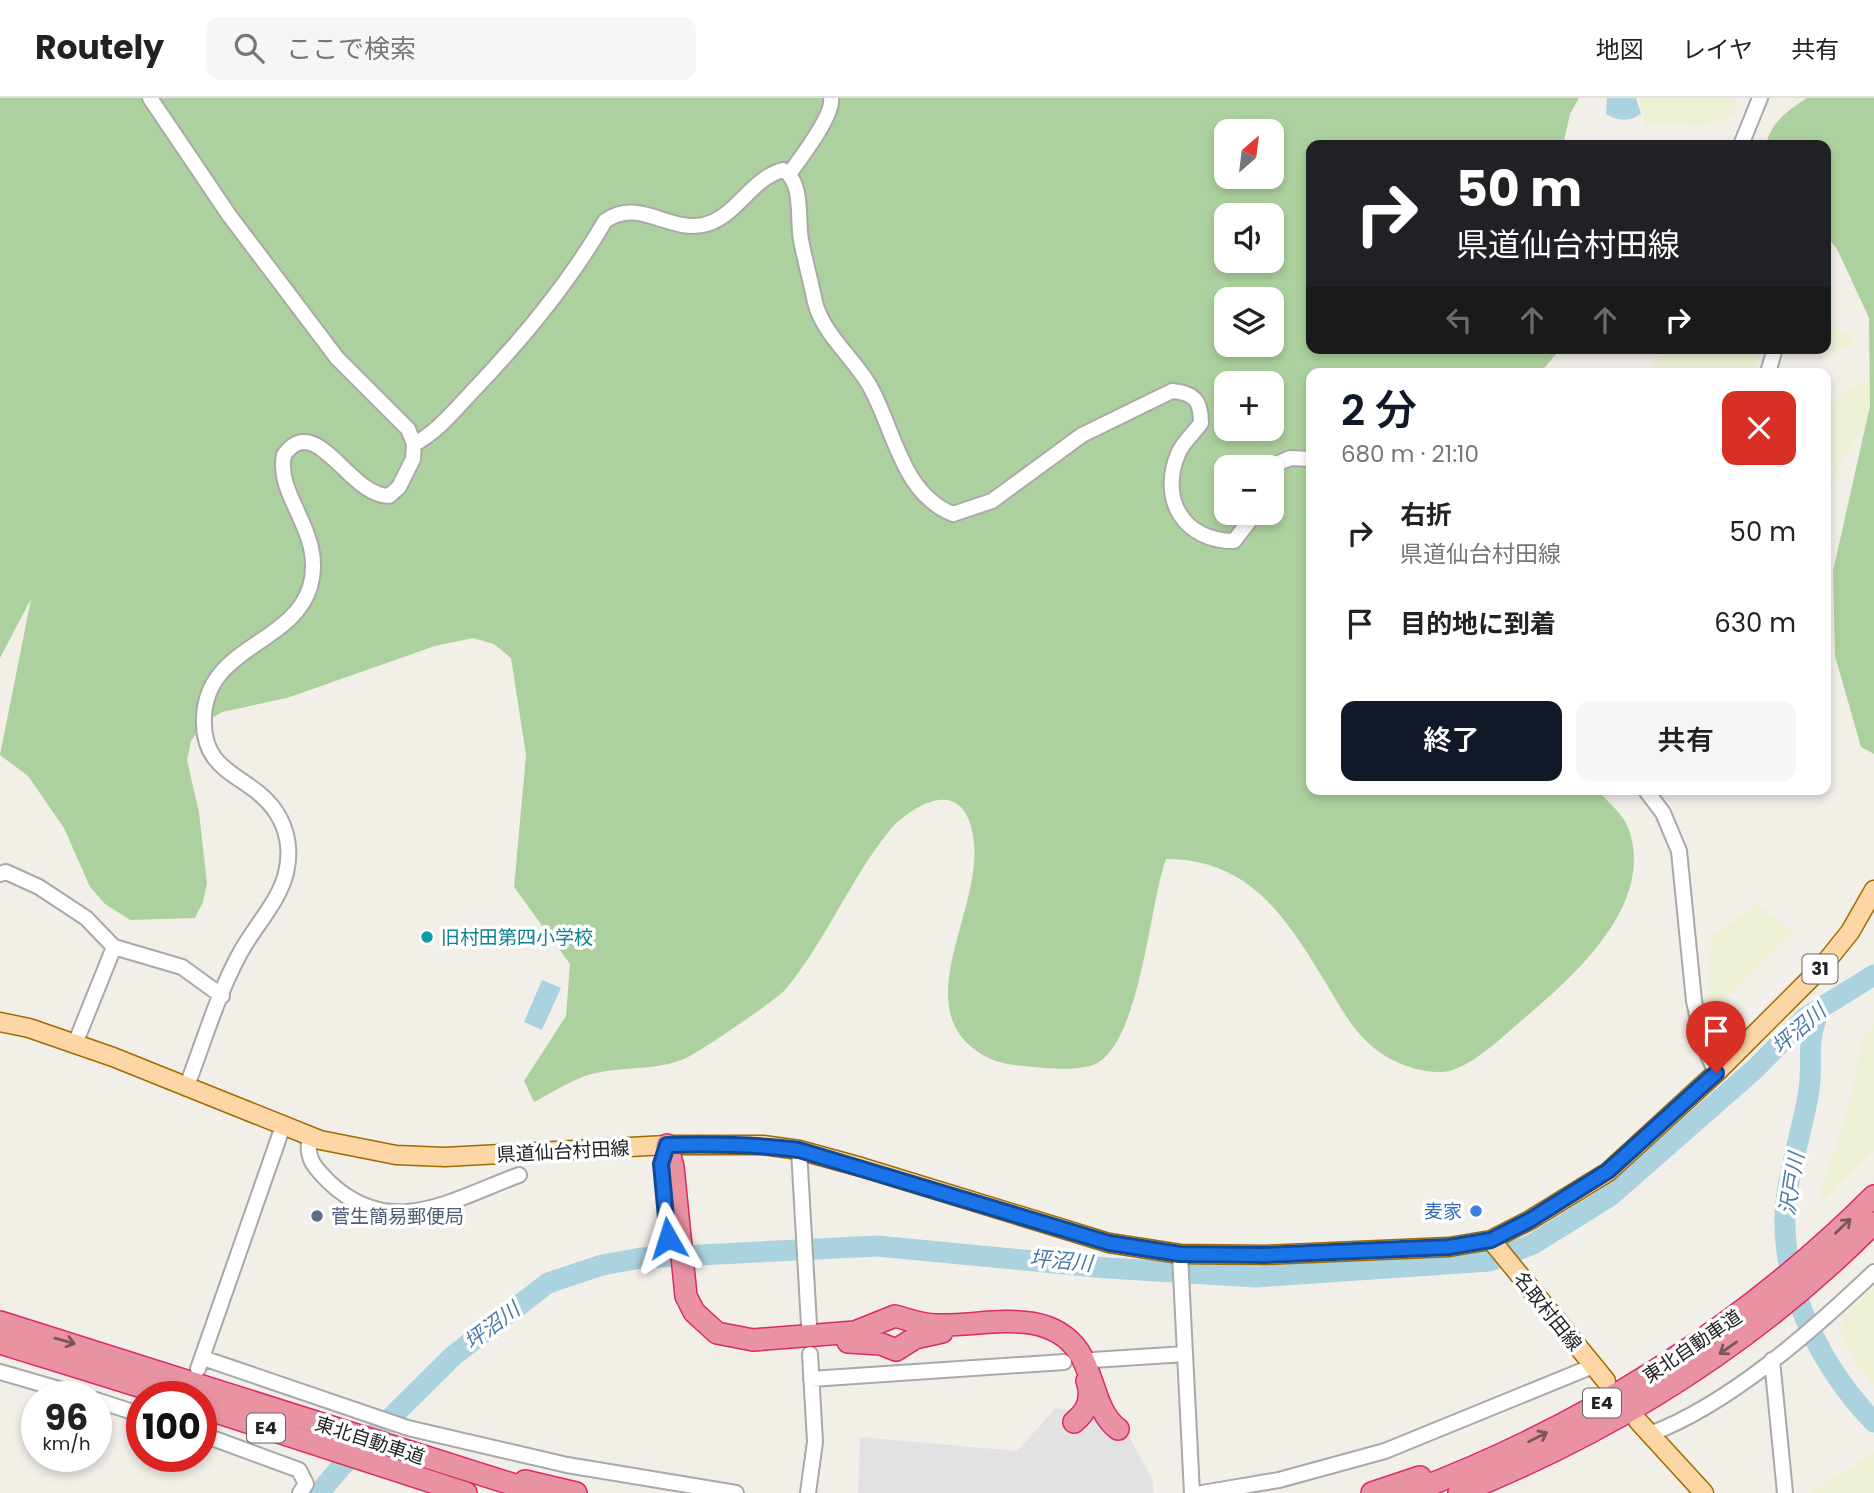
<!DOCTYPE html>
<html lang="ja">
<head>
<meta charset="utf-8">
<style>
	body { margin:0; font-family:Poppins,"Noto Sans JP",sans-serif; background:#f6f6f6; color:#222; height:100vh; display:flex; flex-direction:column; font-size:26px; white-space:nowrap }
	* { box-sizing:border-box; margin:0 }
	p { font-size:23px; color:#767676 }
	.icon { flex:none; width:38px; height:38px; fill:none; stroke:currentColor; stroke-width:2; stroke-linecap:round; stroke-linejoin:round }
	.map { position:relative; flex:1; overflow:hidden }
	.sheet { position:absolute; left:1306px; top:270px; width:525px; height:427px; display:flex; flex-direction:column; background:#fff; border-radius:14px; box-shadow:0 4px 10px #0003 }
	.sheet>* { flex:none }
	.banner { position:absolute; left:1306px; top:42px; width:525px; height:214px; border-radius:14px; box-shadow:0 4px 10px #0003; background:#202124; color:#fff; overflow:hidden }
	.needle { width:46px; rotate:28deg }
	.buttons { position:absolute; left:1214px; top:21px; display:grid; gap:14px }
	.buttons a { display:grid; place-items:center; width:70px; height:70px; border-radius:14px; background:#fff; box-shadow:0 4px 10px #0003; font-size:35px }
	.speed { position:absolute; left:21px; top:1283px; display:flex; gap:14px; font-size:35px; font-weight:700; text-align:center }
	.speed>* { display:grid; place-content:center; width:91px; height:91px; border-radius:50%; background:#fff; box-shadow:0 4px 10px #0003; line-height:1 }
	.speed small { font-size:18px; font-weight:400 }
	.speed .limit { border:10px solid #d22; background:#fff; color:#111 }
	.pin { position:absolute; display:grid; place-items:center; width:60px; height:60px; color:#fff; margin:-72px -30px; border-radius:50% 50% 50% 0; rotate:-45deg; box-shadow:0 0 7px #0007 }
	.pin .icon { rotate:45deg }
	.me { position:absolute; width:77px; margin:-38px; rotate:354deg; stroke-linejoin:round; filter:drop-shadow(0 0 5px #0008) }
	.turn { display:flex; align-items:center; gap:24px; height:147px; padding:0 35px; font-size:32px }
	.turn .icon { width:91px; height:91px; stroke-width:2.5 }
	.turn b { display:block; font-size:49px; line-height:60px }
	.lanes { display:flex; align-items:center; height:66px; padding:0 35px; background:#0003; justify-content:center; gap:35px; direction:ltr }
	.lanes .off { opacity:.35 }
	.round { display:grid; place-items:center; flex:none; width:74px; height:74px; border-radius:14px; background:#f6f6f6 }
	.head { display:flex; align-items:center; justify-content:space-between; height:119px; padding:0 35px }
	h1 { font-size:42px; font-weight:600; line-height:52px; color:#111827 }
	.primary-button { display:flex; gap:14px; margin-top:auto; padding:14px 35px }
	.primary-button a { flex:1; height:80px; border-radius:14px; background:#111827; color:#fff; font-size:28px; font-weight:600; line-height:80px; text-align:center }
	.primary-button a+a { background:#f6f6f6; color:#222 }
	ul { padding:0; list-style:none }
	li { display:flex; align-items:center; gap:21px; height:91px; padding:0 35px }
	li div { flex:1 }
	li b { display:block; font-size:26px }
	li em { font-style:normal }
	header { display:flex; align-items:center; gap:42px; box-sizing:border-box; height:98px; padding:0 35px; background:#fff; border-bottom:2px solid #e0e0e0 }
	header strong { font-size:33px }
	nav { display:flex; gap:38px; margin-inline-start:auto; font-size:24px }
	.search { width:490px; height:63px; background:#f6f6f6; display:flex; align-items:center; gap:18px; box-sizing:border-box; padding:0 24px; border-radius:14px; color:#767676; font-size:26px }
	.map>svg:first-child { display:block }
</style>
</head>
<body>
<header>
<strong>Routely</strong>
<div class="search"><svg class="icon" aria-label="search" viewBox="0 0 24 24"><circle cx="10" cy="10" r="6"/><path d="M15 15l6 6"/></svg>ここで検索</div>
<nav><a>地図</a><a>レイヤ</a><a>共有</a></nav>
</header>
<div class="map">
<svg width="1874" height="1395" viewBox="0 0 1874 1395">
	<rect width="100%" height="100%" fill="#f2efe9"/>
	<path fill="#eef0d5" d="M 1638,0 L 1736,0 L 1739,6 L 1732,18 L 1704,28 L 1645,27 Z
		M 1825,218 L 1850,239 L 1852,249 L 1831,252 L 1825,244 Z
		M 1662,250 L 1760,250 L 1755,274 L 1658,275 L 1653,268 Z
		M 1874,278 L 1874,320 L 1856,338 L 1832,386 L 1825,384 L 1825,311 L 1840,298 Z
		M 1757,806 L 1793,834 L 1712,913 L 1709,894 L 1711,839 Z
		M 1874,926 L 1874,1052 L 1815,1112 L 1846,1017 L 1863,940 Z
		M 1874,1188 L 1874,1288 L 1858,1268 L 1840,1235 L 1844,1219 Z
		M 1874,1355 L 1874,1395 L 1809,1395 Z"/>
	<path fill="#add19e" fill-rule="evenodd" d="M 0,0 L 1579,0 L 1570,16 L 1563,47 L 1311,47 L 1311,250 L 1561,250 L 1540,275 L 1311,275 L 1311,691 L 1596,691 C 1607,703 1624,716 1629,732 C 1655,808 1572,880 1521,923 C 1502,939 1468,973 1442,974 C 1424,975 1403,968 1387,959 C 1357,941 1344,915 1327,887 C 1287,821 1251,761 1166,761 C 1149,806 1140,955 1090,968 C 1065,974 1039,969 1014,967 C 997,965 981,958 968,946 C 910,891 1000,787 967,718 C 962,707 952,700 939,702 C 922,704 901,719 890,732 C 850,781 826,843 785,892 C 776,902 697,956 684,961 C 655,973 621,968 592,976 C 572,981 552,995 534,1004 L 524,983 L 566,918 L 570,866 L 514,789 L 526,657 L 511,560 L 494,546 L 473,540 L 435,548 L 287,600 L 222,614 L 204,625 L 191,643 L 187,662 L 199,714 L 207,785 L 203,804 L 195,820 L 130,822 L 105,806 L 90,789 L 64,730 L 28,678 L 0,657 L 31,501 L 0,560 ZM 1227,33 L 1272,33 L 1272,79 L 1227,79 ZM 1227,117 L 1272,117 L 1272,163 L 1227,163 ZM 1227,201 L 1272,201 L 1272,247 L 1227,247 ZM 1227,285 L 1272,285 L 1272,331 L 1227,331 ZM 1227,369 L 1272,369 L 1272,415 L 1227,415 Z
		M 1807,0 L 1874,0 L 1874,656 L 1861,649 L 1835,558 L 1833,473 L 1870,308 L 1869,220 L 1838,153 L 1825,135 L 1825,47 L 1766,47 C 1771,24 1787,13 1807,0 Z"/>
	<path fill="#e2e2e2" d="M 1056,1310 L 1121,1323 L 1153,1383 L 1153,1395 L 858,1395 L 860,1339 L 1017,1353 Z"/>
	<path fill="#aad3df" d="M 1607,0 L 1636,0 L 1641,16 C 1630,24 1618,23 1606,16 Z
		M 542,882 L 561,890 L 542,932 L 524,924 Z"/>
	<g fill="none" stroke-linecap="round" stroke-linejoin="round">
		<path stroke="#aad3df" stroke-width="21" d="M 1821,910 C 1803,947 1815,962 1808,998 C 1802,1033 1785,1086 1785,1119 C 1783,1195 1823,1271 1874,1324
			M 319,1395 L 341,1369 L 453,1258 L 548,1185 L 602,1167 L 641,1160 L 877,1148 L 1107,1170 L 1256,1179 L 1490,1163 L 1533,1146 L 1610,1098 L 1756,970 L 1806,919 L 1874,877"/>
		<defs>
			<path id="minor" d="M 150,0 L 229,117 L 337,260 L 408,331 L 414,346 L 413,361 L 399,389 L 389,398 C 349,398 316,312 284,357 C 275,399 326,435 310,489 C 292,547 207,548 204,619 C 201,678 250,675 276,714 C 288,732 291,754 286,775 C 279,804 253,830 239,857 C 217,898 203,946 186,990
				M 1741,47 L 1760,0
				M 789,76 C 800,61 834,17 831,0
				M 1768,275 L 1775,250
				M 414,346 C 436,335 453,314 470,296 C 521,243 568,187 605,123 C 638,99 668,134 703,127 C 735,121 751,80 783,72 C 804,84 797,121 801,142 C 805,163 811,184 815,204 C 822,234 852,259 868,285 C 894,328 900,395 953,416 L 992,403 L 1082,337 L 1172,293 C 1194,295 1201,302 1201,325 C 1194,335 1182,345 1178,356 C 1159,402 1184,443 1234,443 L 1250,422 L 1250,415
				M 1270,369 L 1290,360 L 1311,361
				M 1645,691 L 1663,715 L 1679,753 L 1694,903 L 1704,948 L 1716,975
				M 0,776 L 6,774 L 39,789 L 86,820 L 114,849 L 182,869 L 222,898
				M 75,946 L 114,849
				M 310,1038 C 305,1060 314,1069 329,1084 C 391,1143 451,1102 519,1077
				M 799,1052 L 809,1227
				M 1180,1156 L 1192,1395
				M 203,1260 L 408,1330 L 567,1367 L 736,1395
				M 1093,1262 L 1185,1256
				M 1772,1262 L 1785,1395
				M 198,1271 L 283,1028
				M 0,1274 L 83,1298
				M 811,1281 L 1064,1264
				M 96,1302 L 142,1317
				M 201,1336 L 299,1372 L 306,1386 L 300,1395
				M 1650,1336 C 1730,1306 1813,1232 1874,1174
				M 808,1395 L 815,1344 L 810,1256
				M 1202,1395 L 1279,1382 L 1385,1353 L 1593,1268"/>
			<path id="major" d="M 0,924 L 29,930 L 113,959 L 320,1042 L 396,1057 L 445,1059 L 667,1047 L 763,1047 L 799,1052 L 861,1069 L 1109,1145 L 1180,1156 L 1265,1157 L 1449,1149 L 1491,1142 L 1530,1122 L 1608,1074 L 1716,975 L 1821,870 L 1850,834 L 1874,792
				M 1491,1142 L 1606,1283
				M 1638,1323 L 1704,1395"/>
			<path id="highway" d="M 667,1047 L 673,1069 L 686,1198 L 694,1214 L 717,1235 L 753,1242 L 855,1234 L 895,1218 C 910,1222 921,1227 937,1227 C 984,1229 1047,1207 1079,1254 C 1094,1277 1095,1314 1118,1331
				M 0,1224 L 540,1395
				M 848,1244 L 881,1246 L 896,1252 L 915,1240 L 942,1234
				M 0,1245 L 171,1298
				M 201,1309 L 466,1395
				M 1074,1324 C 1087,1314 1093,1299 1087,1283
				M 525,1383 L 576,1395
				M 1372,1395 L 1420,1379
				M 1408,1395 C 1582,1330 1742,1230 1874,1098
				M 1459,1395 C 1614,1333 1756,1244 1874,1125"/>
		</defs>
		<use href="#minor" stroke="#a9a9a9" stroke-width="18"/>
		<use href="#major" stroke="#a06b00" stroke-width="21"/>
		<use href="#highway" stroke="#dc2a67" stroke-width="24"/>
		<use href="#minor" stroke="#fff" stroke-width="14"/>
		<use href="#major" stroke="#fcd6a4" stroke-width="18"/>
		<use href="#highway" stroke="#e892a2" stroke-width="21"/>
	</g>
	<defs><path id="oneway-shaft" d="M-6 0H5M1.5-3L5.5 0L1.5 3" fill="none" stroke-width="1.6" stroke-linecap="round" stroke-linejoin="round" transform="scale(1.75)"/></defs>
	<g stroke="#7b545c">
		<use href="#oneway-shaft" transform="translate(1843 1128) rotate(-44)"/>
		<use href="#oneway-shaft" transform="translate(65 1243) rotate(16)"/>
		<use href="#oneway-shaft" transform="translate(1728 1250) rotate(145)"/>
		<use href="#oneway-shaft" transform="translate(1538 1339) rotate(-27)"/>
	</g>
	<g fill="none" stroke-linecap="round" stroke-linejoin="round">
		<defs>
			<path id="route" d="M 668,1140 L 661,1066 L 667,1047 C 712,1046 755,1046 799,1052 L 1109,1145 L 1180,1156 L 1265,1157 L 1449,1149 L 1491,1142 L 1530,1122 L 1608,1073 L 1716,975"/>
		</defs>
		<use href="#route" stroke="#114b97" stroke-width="18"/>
		<use href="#route" stroke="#1a73e8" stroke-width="12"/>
	</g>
	<circle fill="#0f9aa8" stroke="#fff" stroke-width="2.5" cx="427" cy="839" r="7"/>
	<circle fill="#3f7fe0" stroke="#fff" stroke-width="2.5" cx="1476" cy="1113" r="7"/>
	<circle fill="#5c6f8a" stroke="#fff" stroke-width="2.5" cx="317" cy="1118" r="7"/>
	<g text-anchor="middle" stroke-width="7" stroke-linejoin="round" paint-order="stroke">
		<g fill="#fff" stroke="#646464" stroke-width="2">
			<rect x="1802.5" y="856.5" width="35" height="29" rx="5"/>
			<rect x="1583" y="1290.5" width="38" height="29" rx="5"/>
			<rect x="247" y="1315.5" width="38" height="29" rx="5"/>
		</g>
		<g font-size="18" font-weight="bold" fill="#222">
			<text x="1820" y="877">31</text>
			<text x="1602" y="1311">E4</text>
			<text x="266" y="1336">E4</text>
		</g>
		<g font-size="19" fill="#0d838f" stroke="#fff" text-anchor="start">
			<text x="441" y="846">旧村田第四小学校</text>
		</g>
		<g font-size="19" fill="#222" stroke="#fff">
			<text transform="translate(563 1053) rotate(-3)" y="7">県道仙台村田線</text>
			<text transform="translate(1548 1213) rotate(51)" y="7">名取村田線</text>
			<text transform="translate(1692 1248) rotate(-34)" y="7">東北自動車道</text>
			<text transform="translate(370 1342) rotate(18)" y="7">東北自動車道</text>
		</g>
		<g font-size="19" fill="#366cbe" stroke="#fff" text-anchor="end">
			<text x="1462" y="1120">麦家</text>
		</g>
		<g font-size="19" fill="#4e5e75" stroke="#fff" text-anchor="start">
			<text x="331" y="1125">菅生簡易郵便局</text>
		</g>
		<g font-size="21" font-style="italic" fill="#4a7aab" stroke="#fff">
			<text transform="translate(1799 931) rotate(-41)" y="7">坪沼川</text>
			<text transform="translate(1792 1086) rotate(-81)" y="7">沢戸川</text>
			<text transform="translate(1061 1163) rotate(5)" y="7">坪沼川</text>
			<text transform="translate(492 1228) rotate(-37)" y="7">坪沼川</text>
		</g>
	</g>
</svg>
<div class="buttons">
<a><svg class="needle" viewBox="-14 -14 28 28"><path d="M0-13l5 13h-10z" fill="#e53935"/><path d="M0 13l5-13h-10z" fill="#767676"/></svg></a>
<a><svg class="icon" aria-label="sound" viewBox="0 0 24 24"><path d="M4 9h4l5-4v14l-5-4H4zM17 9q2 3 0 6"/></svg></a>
<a><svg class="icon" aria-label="layers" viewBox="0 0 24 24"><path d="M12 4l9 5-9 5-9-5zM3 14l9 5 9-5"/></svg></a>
<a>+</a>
<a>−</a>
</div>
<div class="speed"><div>96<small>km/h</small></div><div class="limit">100</div></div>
<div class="pin" style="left:1716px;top:975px;background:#d93025"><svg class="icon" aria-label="arrive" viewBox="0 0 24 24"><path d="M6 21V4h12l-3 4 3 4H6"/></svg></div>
<svg class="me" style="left:668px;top:1140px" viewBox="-20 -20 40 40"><path d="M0-17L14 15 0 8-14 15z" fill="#1a73e8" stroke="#fff" stroke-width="4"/></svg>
<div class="banner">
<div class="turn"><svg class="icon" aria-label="right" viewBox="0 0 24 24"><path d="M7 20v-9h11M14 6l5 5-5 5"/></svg><div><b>50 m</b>県道仙台村田線</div></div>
<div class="lanes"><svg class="icon off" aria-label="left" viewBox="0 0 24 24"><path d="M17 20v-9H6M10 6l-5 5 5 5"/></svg><svg class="icon off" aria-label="ahead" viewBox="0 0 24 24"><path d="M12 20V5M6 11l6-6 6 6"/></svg><svg class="icon off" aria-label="ahead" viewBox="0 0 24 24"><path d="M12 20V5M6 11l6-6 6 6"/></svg><svg class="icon" aria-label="right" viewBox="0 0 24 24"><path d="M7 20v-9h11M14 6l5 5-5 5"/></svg></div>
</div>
<section class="sheet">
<div class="head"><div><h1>2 分</h1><p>680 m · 21:10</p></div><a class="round" style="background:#d93025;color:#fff"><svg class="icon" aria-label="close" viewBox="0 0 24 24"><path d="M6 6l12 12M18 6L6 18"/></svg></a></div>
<ul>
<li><svg class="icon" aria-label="right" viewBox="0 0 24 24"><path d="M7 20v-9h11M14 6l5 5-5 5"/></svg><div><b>右折</b><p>県道仙台村田線</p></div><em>50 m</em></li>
<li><svg class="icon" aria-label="arrive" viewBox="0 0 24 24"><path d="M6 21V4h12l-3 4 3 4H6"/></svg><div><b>目的地に到着</b></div><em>630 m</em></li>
</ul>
<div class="primary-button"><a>終了</a><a>共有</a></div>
</section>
</div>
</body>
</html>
